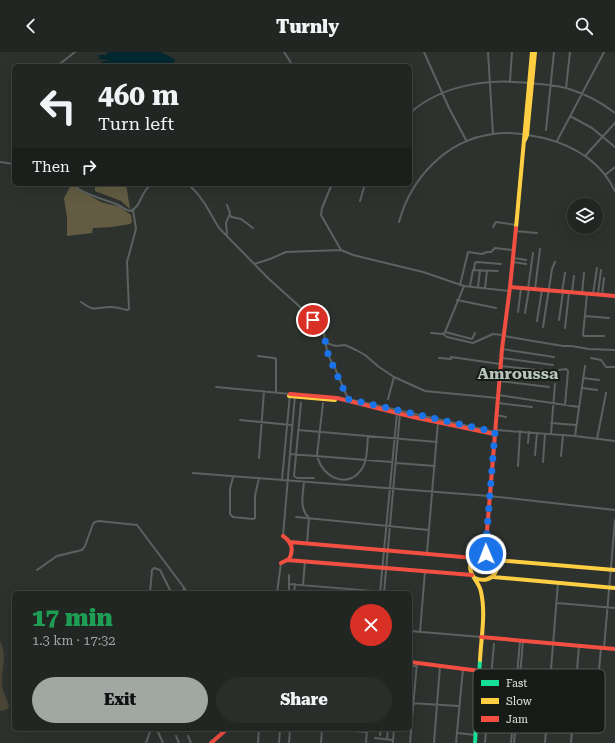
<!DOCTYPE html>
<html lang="en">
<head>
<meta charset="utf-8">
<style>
	body { margin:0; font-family:"Roboto Serif",serif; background:#2a2e2a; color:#f1f3f6; height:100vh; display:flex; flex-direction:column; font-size:15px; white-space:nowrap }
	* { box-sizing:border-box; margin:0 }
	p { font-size:13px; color:#a2a5a5 }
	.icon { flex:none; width:22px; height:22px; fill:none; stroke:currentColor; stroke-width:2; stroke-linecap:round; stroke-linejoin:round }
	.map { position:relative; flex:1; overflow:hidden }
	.drawer { position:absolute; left:12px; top:539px; width:400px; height:140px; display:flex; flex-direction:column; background:#222622; border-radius:6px; box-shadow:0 4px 16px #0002,0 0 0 1px #3f4340 }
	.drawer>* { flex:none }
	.guide { position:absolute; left:12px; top:12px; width:400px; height:122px; border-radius:6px; box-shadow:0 4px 16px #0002,0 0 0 1px #3f4340; background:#222622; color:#f1f3f6; overflow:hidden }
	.buttons { position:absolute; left:567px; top:146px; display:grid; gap:8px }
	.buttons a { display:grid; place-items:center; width:36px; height:36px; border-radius:50%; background:#222622; box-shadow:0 4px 16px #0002,0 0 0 1px #3f4340; font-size:20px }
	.pin { position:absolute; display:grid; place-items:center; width:34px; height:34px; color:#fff; margin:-17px; border:2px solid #fff; border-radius:50%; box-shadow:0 1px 4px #0007 }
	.me { position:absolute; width:44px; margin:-22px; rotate:359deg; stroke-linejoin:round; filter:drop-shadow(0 0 3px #0008) }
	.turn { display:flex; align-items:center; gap:14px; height:84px; padding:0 20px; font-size:18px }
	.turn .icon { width:52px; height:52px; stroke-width:2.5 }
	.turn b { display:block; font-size:28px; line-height:34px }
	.then { display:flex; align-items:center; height:38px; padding:0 20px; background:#0003; gap:8px; font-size:15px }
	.round { display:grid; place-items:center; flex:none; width:42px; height:42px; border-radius:21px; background:#2a2e2a }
	.headline { display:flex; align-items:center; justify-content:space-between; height:68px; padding:0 20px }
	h1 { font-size:24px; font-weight:800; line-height:30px; color:#1e9e55 }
	.cta { display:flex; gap:8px; margin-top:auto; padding:8px 20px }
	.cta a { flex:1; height:46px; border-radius:24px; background:#a1a7a2; color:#111; font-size:16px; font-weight:800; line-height:46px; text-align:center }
	.cta a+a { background:#2a2e2a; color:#f1f3f6 }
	header { display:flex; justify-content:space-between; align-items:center; height:52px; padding:0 20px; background:#222622; font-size:18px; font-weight:800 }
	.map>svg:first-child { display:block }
</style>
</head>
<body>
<header><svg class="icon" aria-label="back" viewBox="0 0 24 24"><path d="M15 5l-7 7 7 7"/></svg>Turnly<svg class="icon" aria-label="search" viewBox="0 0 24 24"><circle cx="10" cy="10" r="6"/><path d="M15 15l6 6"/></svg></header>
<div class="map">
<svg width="615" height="691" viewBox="0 0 615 691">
	<rect width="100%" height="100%" fill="#2d322e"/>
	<path fill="#4a4536" d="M 0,589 C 8,602 1,618 2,632 C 2,640 8,647 9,655 L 6,658 L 0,659 Z"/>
	<path fill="#635c43" d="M 95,132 L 126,132 L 130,157 L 121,149 L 95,139 Z
		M 71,133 L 101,150 L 120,155 L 131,163 L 132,170 L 130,172 L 112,175 L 93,176 L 92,181 L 67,184 L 67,165 L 64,146 Z"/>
	<path fill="#04282f" d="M 108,0 L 161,0 L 174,7 L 175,9 L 170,14 L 98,14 L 103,9 L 109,9 L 108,8 L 97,7 L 100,6 L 98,3 L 106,3 Z"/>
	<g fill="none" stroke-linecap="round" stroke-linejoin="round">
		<path stroke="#5c6260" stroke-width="2" d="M 284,0 L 293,14
			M 424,0 L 449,56 L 466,88
			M 488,0 L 493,82
			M 57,14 L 75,0
			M 510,29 L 512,0
			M 566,36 L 570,0
			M 410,61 C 445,30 495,26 539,32 C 550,33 562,34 572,38 C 588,43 602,51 615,61
			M 570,64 L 592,76 L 615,95
			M 546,78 L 554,0
			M 557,89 L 604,0
			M 585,104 L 615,71
			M 0,110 L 14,112
			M 605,123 L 615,115
			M 73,132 C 79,141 106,148 116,152 C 121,154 125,158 130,159 C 142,155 140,139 152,132
			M 188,132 L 197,141 L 205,152 L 219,176 L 269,227 L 299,254 L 321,276 L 324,282 L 327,299 L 330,307 L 335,316 L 348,347 L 495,380
			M 332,132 L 322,156 L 321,163 L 341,198 L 353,203 L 423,220 L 464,234 L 509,239
			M 360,149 L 365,132
			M 230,164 L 232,165 L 241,167 L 253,176
			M 399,170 C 411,126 446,88 493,82 C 510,79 528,83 544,86 C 575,94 601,110 615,139
			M 493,175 L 496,170 L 516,173
			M 515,179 L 537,181
			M 227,182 L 226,171 L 230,161 L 227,153
			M 514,206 L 526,208
			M 513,210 L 526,212
			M 254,212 L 270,207 L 286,200 L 341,198
			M 474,217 L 475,211 L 477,210 L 501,212
			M 460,233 L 468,200 L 482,202 L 487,200 L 491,200 L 495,196 L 513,198
			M 470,234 L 473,218 L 498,219
			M 478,235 L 480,218
			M 485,236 L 487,219
			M 528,237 L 533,201
			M 535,237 L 540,197
			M 562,240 L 565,221
			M 572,240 L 574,224
			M 582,242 L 584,221
			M 587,242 L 583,283 L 584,284 L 604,284
			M 593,242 L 597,216
			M 598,242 L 601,218
			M 602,243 L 604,226
			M 457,248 L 496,256
			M 81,250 C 96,261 94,255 111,255 C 117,255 122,257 127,258 L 129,257 L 127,210 L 136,177 L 133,158
			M 518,260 L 521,236
			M 525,261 L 529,237
			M 585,264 L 609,266
			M 559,268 L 563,240
			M 537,269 L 542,238
			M 543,275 L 552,217 L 555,210
			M 565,276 L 569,241
			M 445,280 L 472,287 L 475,281
			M 431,281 L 443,282 L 445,280 L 464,234
			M 443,282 L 447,285 L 473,291 L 493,282 L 503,283
			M 504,284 L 563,294 L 571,294 L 589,297 L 615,298
			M 326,291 L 336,294 L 345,293 L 356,298 L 365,303 L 379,315 L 394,325 L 425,339 L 498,346
			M 502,297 L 554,305
			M 258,304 L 274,306 L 276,307 L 276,341
			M 439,306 L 451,307 L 451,305 L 500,312
			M 502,306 L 553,313
			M 591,306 L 601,308 L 606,315 L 615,315
			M 501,314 L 546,319
			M 559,318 L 566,317 L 568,319 L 565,353
			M 583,326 L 599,328
			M 500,329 L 549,335
			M 216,335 L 290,342 L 282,428
			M 582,336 L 597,338
			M 498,343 L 579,355
			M 388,347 L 394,325
			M 301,351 L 294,424 L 297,426 L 314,426
			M 323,351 L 317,403 C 322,427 350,438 363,415 C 368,406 367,393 368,384
			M 498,351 L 532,355
			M 496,363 L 506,365
			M 240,368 L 291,373
			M 551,371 L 576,373
			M 298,378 L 437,390
			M 496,378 L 575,384 L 615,389
			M 551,382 L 555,332
			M 575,384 L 585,314
			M 597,387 L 606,341
			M 528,391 L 529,380
			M 290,402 L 392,410
			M 535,403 L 537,381
			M 561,404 L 563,383
			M 259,406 L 264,339
			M 543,410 L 545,382
			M 396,411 L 435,414
			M 518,414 L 520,379
			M 193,421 L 489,444 L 615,458
			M 233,425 L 230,437 L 230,462 L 233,465 L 253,467 L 255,466 L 255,444 L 259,426
			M 304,430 C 303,442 299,457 309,466 L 307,491
			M 296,465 L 429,478
			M 283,484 L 295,343
			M 427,501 L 438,370
			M 37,518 L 57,504 L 82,498 L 85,494 L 93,472 L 95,470 L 99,469 L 137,473 L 188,541
			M 289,532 L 384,540
			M 303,533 L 305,509
			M 150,541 L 152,518 L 154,516 L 160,518 L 170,538 L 173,541
			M 182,541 L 184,536
			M 277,541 L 281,511
			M 289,541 L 289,523
			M 294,541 L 295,532
			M 380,541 L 397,361
			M 384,541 L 400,361
			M 557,551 L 615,556
			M 410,579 L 481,585
			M 420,580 L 425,519
			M 604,596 L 615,468
			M 410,614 L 417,614
			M 410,651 L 459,654
			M 477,654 L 574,661
			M 595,662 L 601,596
			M 326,677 L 367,680
			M 158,680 L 163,691
			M 457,681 L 476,683
			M 380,683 L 381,677
			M 176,684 L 179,691
			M 188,684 L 191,691
			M 375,686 L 392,688 L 393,691
			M 387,687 L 388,677
			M 393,689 L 394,677
			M 146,691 L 151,677
			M 258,691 L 259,677
			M 279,691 L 280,677
			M 289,691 L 290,677
			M 321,691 L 322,677
			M 366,691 L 367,677
			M 410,691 L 417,610
			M 434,691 L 440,614
			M 456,691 L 463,617
			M 485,691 L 494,592
			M 511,691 L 520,589
			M 514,691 L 523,589
			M 545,691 L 558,531
			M 571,691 L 579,594"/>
		<path stroke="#16e098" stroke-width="4" d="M 475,691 L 480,608"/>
		<path stroke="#ffcf43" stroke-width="4" d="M 525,88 L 527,83 L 535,0
			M 516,176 L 532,0
			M 289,344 L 335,348
			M 495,508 L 615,518
			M 493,525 L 615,536
			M 475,526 C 493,534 505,513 490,504 C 482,499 470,506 470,515 C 470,524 480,531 481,540 C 486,561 481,587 480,608"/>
		<path stroke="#f24e42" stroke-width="4" d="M 510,235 L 615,244
			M 290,342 L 337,346 L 413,365 L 494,382
			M 290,490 L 474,506
			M 479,503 L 483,499 L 486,491 L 502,297 L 510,235 L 516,176
			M 287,508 L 472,523
			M 281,511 L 289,507 C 294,498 292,490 283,484
			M 481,585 L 615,597
			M 410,610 L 480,619
			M 211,691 L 227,677"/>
	</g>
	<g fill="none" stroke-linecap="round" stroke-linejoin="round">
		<path stroke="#1a73e8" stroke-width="7" stroke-dasharray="0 12.6" d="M 313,268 L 324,282 L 327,299 L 330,307 L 348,347 L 495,380 L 486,490 L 489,504 L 486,502"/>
	</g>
	<g text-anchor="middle" stroke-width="4" stroke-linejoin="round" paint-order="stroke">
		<g font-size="16" font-weight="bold" fill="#b7c5bb" stroke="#161b18">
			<text x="518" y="327">Amroussa</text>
		</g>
	</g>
	<rect x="473" y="617" width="132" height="64" rx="6" fill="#161b18" stroke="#525854" stroke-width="1"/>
	<rect x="481" y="628" width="18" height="6" fill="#16e098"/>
	<rect x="481" y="646" width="18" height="6" fill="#ffcf43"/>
	<rect x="481" y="664" width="18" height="6" fill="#f24e42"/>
	<g font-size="11" fill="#dfe6e1">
		<text x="506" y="635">Fast</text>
		<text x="506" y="653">Slow</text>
		<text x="506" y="671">Jam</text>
	</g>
</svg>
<div class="buttons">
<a><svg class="icon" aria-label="layers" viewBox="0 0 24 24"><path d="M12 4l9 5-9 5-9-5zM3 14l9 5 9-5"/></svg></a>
</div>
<div class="pin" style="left:313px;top:268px;background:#d93025"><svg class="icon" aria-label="arrive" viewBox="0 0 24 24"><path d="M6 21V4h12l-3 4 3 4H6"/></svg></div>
<svg class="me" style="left:486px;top:502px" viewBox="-20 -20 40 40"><circle r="17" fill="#1a73e8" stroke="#fff" stroke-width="3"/><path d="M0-11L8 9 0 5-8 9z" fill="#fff"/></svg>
<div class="guide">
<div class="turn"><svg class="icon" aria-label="left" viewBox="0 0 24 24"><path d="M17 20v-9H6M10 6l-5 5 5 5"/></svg><div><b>460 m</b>Turn left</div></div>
<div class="then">Then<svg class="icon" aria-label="right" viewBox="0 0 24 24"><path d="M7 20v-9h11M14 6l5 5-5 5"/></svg></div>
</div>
<section class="drawer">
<div class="headline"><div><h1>17 min</h1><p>1.3 km · 17:32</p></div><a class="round" style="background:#d93025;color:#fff"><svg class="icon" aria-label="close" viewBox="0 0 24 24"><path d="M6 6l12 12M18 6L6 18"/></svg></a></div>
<div class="cta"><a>Exit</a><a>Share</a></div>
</section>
</div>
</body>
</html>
